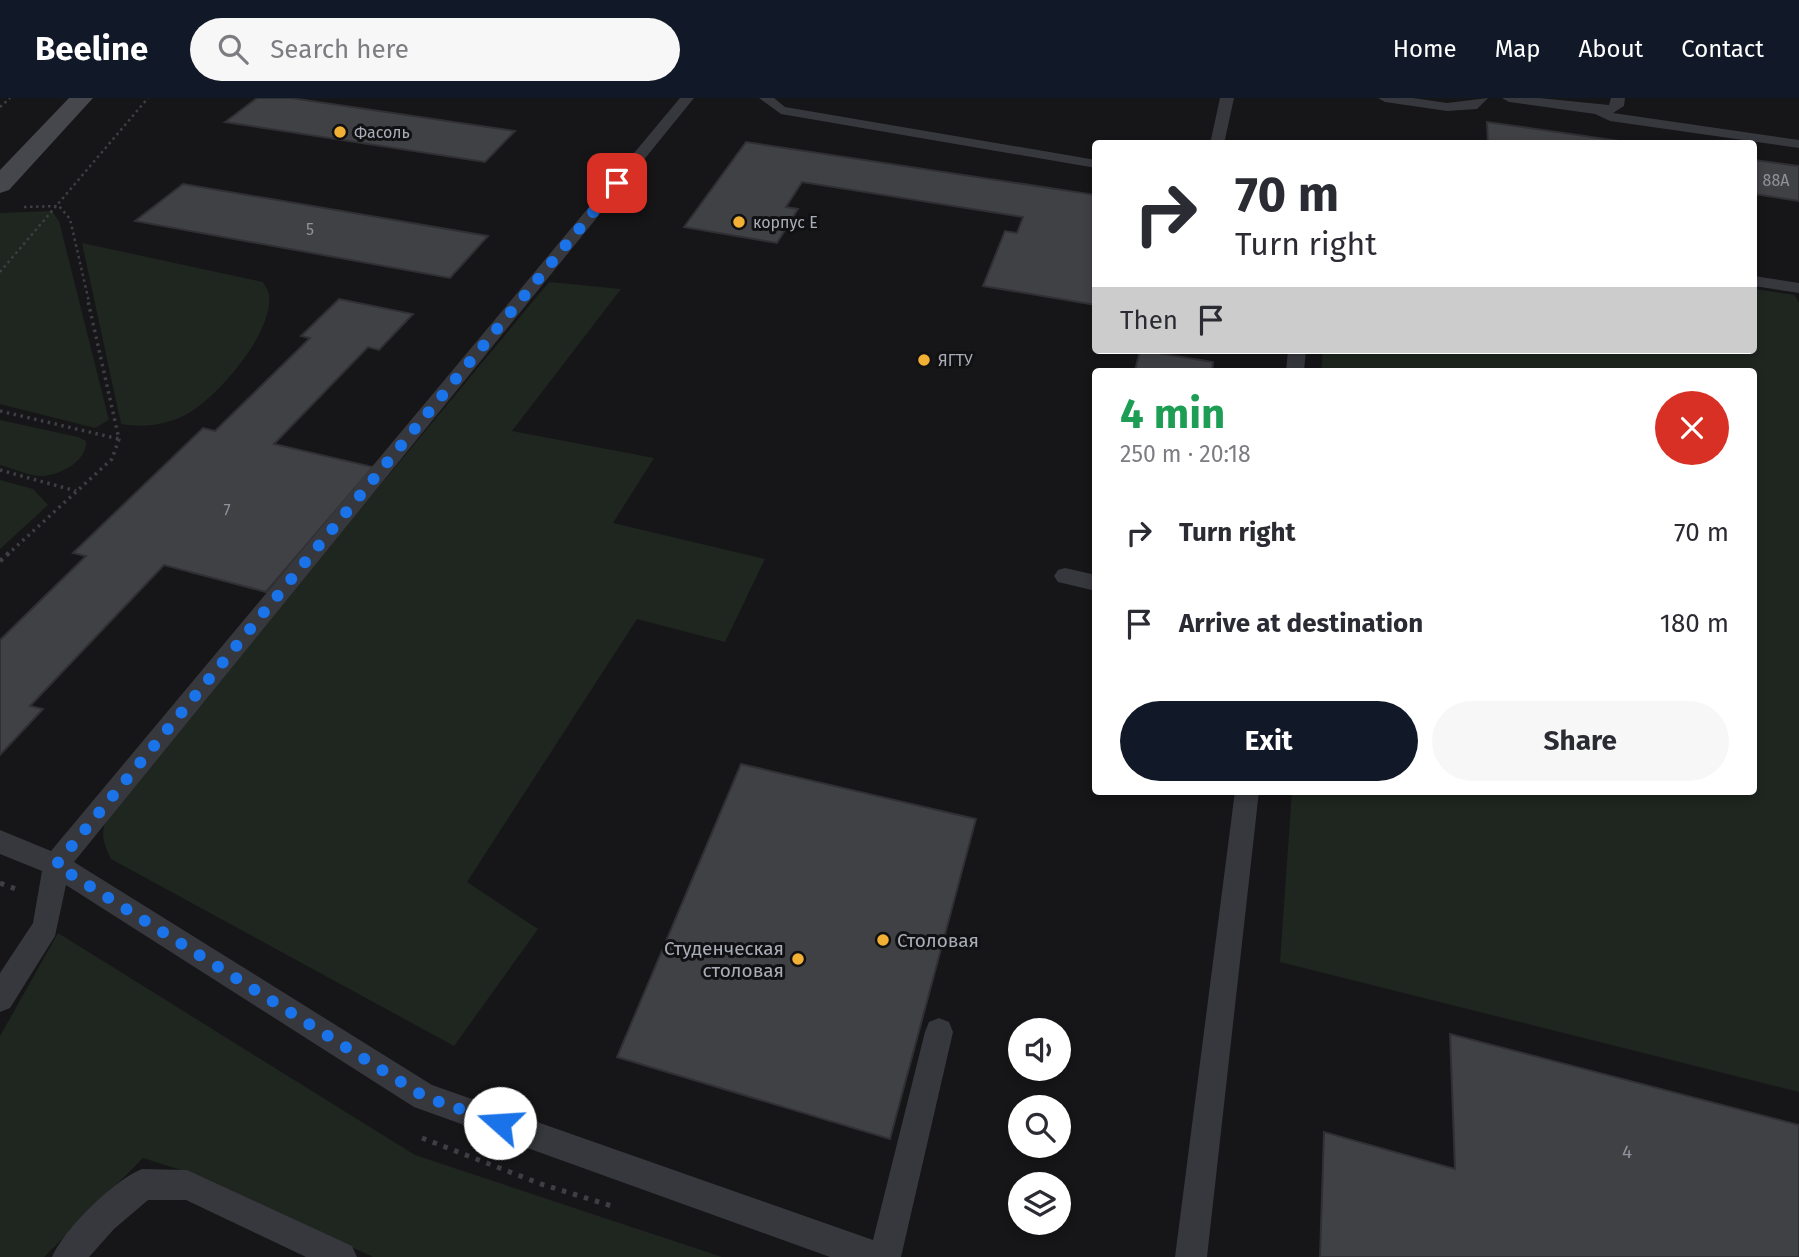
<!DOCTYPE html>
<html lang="en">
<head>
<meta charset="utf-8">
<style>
	body { margin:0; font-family:"Fira Sans",sans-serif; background:#f7f7f7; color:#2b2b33; height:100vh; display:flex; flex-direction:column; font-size:26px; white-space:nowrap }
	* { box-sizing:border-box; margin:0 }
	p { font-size:23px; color:#7c7c81 }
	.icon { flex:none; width:38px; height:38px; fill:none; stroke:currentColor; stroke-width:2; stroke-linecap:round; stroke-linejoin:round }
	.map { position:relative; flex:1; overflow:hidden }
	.panel { position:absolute; left:1092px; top:270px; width:665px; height:427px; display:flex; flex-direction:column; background:#fff; border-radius:7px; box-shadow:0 4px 10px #0003 }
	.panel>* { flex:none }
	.banner { position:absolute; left:1092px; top:42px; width:665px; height:214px; border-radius:7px; box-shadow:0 4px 10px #0003; background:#fff; color:#2b2b33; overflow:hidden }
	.controls { position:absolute; left:1008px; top:920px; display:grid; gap:14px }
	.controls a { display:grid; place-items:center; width:63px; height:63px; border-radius:50%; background:#fff; box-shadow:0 4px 10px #0003; font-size:35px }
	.pin { position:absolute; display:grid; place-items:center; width:60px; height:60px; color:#fff; margin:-30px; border-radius:14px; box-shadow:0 4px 10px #0006 }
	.me { position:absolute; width:77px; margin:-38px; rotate:289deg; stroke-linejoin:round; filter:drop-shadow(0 0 5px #0008) }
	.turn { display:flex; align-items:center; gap:24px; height:147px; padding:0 28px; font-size:32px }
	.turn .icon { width:91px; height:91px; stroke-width:2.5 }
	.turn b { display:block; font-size:49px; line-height:60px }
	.then { display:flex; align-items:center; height:66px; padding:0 28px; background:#0003; gap:14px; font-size:26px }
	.round { display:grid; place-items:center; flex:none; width:74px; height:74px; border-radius:37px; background:#f7f7f7 }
	.summary { display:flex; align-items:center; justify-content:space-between; height:119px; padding:0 28px }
	h1 { font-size:42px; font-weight:700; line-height:52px; color:#1e9e55 }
	.primary-button { display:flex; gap:14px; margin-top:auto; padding:14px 28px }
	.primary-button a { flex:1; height:80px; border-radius:42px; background:#111827; color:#fff; font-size:28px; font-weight:700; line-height:80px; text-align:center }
	.primary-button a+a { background:#f7f7f7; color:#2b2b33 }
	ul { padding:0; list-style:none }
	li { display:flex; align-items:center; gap:21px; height:91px; padding:0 28px }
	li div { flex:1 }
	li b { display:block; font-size:26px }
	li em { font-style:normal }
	header { display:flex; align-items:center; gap:42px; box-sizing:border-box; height:98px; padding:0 35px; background:#111827; color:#fff }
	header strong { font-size:33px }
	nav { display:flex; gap:38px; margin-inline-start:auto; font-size:24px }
	.search { width:490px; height:63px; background:#f7f7f7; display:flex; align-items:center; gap:18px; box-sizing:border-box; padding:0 24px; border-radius:38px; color:#7c7c81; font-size:26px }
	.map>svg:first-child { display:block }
</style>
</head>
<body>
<header>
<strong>Beeline</strong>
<div class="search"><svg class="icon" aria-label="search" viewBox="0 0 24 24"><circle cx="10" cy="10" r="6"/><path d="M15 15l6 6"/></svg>Search here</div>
<nav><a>Home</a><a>Map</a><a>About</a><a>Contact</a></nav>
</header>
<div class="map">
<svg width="1799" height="1159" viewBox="0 0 1799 1159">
	<rect width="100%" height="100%" fill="#161618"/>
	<path fill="#1e261f" d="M 52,113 L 59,123 L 109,322 L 95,330 L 0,306 L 0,115 Z
		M 82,145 L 263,184 C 265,188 269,193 269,198 C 273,235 219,297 189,315 C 168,327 144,330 121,326 Z
		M 549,184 L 621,191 L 512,333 L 654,360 L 613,425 L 765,461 L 725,544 L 637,521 L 467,784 L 538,831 L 454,948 L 111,761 C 98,735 102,728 117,704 Z
		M 1754,191 L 1795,197 L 1799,205 L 1799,994 L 1280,864 L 1292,693 L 1754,693 L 1754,273 L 1321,273 L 1323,252 L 1754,252 Z
		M 0,322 L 78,339 L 86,343 C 87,363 62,376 43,378 C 31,379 12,370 0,367 Z
		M 0,382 L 33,391 L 48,407 L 0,451 Z
		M 58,835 L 415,1057 L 722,1159 L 373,1159 L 197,1077 L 143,1060 L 44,1159 L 0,1159 L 0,938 Z"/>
	<path fill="#404145" stroke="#303034" stroke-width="2" d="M 257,0 L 291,0 L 515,33 L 485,64 L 225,24 Z
		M 1487,24 L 1640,46 L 1488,46 Z
		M 746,44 L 1096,97 L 1096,207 L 983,188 L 1005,133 L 1017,135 L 1023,119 L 802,84 L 786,109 L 798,111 L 777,145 L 684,129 Z
		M 1754,62 L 1799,68 L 1799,103 L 1754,96 Z
		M 183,86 L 488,138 L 450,180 L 135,123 Z
		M 339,201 L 413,216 L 379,252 L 368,249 L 274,346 L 373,369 L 266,494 L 164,467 L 30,608 L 43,611 L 0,657 L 0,542 L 86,458 L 73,455 L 203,330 L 215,333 L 310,240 L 301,238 Z
		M 1140,252 L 1213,264 L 1212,273 L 1135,273 Z
		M 741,666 L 976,721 L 890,1041 L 617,959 Z
		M 1450,936 L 1799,1027 L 1799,1159 L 1320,1159 L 1324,1034 L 1455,1071 Z"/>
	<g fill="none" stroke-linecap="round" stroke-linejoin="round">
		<path stroke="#3d3f44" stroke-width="2.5" stroke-dasharray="2.5 3.5" stroke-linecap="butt" d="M 0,9 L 10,0
			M 24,109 L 59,108 L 70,121 L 89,204
			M 0,174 L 148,0"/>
		<path stroke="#3d3f44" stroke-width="3.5" stroke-dasharray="2.5 4.5" stroke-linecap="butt" d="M 0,313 L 119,341
			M 0,372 L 76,393
			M 7,457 L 112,361 L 119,341 L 88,203"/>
		<path stroke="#3d3f44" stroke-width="4.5" stroke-dasharray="3.5 5" stroke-linecap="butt" d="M 0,463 L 9,455"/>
		<path stroke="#3d3f44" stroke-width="5" stroke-dasharray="4.5 7" stroke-linecap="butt" d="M 0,785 L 16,791
			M 422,1040 L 541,1086 L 615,1109"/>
		<path fill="#37383d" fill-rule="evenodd" d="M 680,0 L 694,0 L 74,764 L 432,987 L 873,1142 L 925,934 L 929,924 L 939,920 L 949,924 L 953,934 L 901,1159 L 830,1159 L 414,1009 L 66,787 L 55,838 L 10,910 L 0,914 L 0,875 L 33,825 L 42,773 L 0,756 L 0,732 L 51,753 Z
			M 759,0 L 774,0 L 785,9 L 1096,62 L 1096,70 L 781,16 Z
			M 1220,0 L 1234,0 L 1224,46 L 1210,46 Z
			M 1378,0 L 1413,0 L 1447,5 L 1488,0 L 1477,11 L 1447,13 L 1385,4 Z
			M 1502,0 L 1539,0 L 1609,7 L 1611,0 L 1625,0 L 1624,8 L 1613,15 L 1799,42 L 1799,50 L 1610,23 L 1595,16 L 1509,4 Z
			M 1754,178 L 1799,185 L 1799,195 L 1754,188 Z
			M 1288,252 L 1306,252 L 1304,273 L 1286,273 Z
			M 1065,470 L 1096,477 L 1096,493 L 1058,484 L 1054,478 L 1058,472 Z
			M 1235,693 L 1259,693 L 1207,1159 L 1175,1159 Z
			M 142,1071 L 187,1072 L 352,1148 L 357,1159 L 306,1159 L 186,1102 L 148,1102 L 114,1131 L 89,1159 L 52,1159 C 64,1131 114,1082 142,1071 Z"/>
		<path fill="#45474d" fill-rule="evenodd" d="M 69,0 L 93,0 L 9,92 L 0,95 L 0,72 Z"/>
	</g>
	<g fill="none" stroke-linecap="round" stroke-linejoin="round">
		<path stroke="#1a73e8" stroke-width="12" stroke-dasharray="0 21.6" d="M 500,1025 L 425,999 L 56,767 L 617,85"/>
	</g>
	<g fill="#f2b134" stroke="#111113" stroke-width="2.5">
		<circle cx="340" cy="34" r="7"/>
		<circle cx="739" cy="124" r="7"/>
		<circle cx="924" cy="262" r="7"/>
		<circle cx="883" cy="842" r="7"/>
		<circle cx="798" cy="861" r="7"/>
	</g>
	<g text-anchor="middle" stroke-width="6" stroke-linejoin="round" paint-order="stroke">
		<g font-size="16" fill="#a8adb8" stroke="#111113" text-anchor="start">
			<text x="354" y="40">Фасоль</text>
			<text x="753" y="130">корпус Е</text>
			<text x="938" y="268">ЯГТУ</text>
		</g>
		<g font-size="16" fill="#8e929b">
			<text x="1776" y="88">88А</text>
			<text x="310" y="137">5</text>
			<text x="227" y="418">7</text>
		</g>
		<g font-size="19" fill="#a8adb8" stroke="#111113" text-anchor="start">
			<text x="897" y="849">Столовая</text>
			<text x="784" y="857" text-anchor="end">Студенческая<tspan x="784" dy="22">столовая</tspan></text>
		</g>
		<g font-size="19" fill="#8e929b">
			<text x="1627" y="1060">4</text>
		</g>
	</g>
</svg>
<div class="controls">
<a><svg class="icon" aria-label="sound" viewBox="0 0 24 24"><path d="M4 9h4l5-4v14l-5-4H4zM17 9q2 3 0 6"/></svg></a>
<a><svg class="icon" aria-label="search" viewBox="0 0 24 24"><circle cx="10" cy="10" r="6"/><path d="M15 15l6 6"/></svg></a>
<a><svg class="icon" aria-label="layers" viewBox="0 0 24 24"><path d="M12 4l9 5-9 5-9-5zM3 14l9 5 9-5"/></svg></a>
</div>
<div class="pin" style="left:617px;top:85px;background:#d93025"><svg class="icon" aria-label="arrive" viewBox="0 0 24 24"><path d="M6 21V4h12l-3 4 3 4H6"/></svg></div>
<svg class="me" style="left:500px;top:1025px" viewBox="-20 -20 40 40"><circle r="19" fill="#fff"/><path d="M0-13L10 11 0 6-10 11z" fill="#1a73e8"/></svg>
<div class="banner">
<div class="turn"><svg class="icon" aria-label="right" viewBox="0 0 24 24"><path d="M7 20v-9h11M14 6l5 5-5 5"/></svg><div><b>70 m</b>Turn right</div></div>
<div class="then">Then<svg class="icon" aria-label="arrive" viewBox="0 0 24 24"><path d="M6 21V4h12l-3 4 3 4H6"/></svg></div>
</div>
<section class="panel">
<div class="summary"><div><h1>4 min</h1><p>250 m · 20:18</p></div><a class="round" style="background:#d93025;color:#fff"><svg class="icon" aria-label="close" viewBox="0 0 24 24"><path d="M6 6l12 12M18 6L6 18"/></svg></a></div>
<ul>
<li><svg class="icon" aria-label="right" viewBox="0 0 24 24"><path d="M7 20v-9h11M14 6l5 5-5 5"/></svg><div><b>Turn right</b></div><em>70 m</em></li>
<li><svg class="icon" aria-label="arrive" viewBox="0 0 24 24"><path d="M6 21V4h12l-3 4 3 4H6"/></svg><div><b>Arrive at destination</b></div><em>180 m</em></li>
</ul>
<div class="primary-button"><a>Exit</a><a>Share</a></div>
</section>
</div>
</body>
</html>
